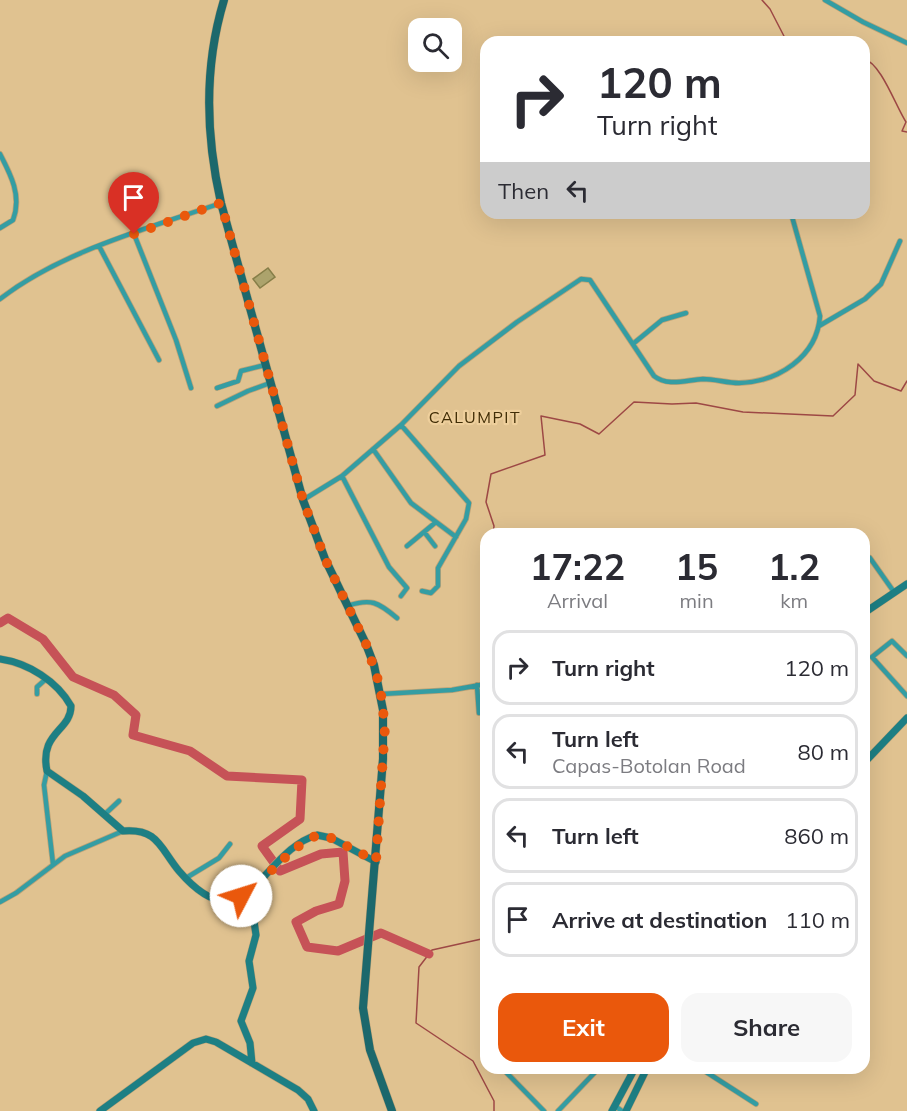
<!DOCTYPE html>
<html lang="en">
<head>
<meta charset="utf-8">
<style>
	body { margin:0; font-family:Mulish,sans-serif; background:#f7f7f7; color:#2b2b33; height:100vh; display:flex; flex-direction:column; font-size:22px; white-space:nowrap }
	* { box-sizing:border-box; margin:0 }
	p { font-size:20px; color:#7c7c81 }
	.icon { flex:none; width:33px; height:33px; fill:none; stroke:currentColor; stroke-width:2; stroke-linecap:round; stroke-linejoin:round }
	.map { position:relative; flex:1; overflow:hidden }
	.drawer { position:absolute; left:480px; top:528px; width:390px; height:546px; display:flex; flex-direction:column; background:#fff; border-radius:18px; box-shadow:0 6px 24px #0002 }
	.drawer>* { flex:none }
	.banner { position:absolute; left:480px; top:36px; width:390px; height:183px; border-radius:18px; box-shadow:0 6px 24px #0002; background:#fff; color:#2b2b33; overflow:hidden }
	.buttons { position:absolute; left:408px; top:18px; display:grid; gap:12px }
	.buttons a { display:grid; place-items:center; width:54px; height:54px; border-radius:12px; background:#fff; box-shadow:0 6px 24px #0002; font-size:30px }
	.pin { position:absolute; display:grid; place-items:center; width:51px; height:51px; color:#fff; margin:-62px -26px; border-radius:50% 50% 50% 0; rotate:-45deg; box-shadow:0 0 6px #0007 }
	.pin .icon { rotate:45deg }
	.me { position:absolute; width:66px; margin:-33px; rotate:50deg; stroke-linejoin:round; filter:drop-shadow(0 0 4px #0008) }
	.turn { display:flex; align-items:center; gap:21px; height:126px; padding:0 18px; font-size:27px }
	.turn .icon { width:78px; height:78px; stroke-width:2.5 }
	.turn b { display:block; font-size:42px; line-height:51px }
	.then { display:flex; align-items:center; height:57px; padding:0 18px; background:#0003; gap:12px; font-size:22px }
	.eta { display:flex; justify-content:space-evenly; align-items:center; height:102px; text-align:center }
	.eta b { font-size:36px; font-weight:700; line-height:42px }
	.button { display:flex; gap:12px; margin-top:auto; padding:12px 18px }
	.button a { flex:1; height:69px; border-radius:18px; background:#ea580c; color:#fff; font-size:24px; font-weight:700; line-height:69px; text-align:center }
	.button a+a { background:#f7f7f7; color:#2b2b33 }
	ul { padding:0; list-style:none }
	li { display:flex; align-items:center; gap:18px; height:75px; margin:0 12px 9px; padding:0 6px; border:3px solid #e1e1e2; border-radius:18px }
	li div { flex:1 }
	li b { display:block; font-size:22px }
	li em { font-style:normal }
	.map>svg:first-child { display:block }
</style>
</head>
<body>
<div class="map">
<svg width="907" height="1111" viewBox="0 0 907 1111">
	<rect width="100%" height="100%" fill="#e0c290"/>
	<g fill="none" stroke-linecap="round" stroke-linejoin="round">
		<path stroke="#9d4845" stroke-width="1.5" d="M 762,0 L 770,9 L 787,42
			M 864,59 C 881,63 896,107 906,122 L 902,131 L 907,132
			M 493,534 L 494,526 L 486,502 L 491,474 L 545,455 L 541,416 L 580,424 L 599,434 L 634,402 L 672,404 L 696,403 L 743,412 L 833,416 L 855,395 L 858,364 L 874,381 L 901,391 L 907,381
			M 486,577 L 483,595 L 486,625
			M 486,938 L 432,950 L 419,967 L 416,1023 L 473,1061 L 494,1101 L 494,1111"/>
		<path stroke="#c65257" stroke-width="9" d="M 0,623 L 8,618 L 43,639 L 73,677 L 114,695 L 136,715 L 133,735 L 190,751 L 227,776 L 302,780 L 300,819 L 262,846 L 280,871 L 321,854 L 343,852 L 345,881 L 339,904 L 316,911 L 296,922 L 307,947 L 338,951 L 381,933 L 429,954"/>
	</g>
	<path fill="#aca36c" stroke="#867e48" stroke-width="1.5" d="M 268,268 L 275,277 L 260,288 L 253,279 Z"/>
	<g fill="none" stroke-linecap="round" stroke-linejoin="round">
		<defs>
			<path id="street" d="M 825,0 L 863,22 L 907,43
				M 0,154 C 11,175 22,196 13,220 L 0,228
				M 134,234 L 176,340 L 191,388
				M 99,246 L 159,360
				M 0,299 C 62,251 147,229 221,203
				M 819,326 L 865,299 L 881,284 L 900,241
				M 634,343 L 662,320 L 686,313
				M 217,388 L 238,381 L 241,371 L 265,365
				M 217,406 L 248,391 L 270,383
				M 401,425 L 469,503 L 466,519 L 438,568 L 438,586 L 431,593 L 422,591
				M 373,449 L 411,503 L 456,537
				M 342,476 L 389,567 L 407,588 L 401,596
				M 303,500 L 342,476 L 401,425 L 459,366 L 517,322 L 581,279 L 590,280 L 654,376 C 668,387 686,380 703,379 C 715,379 727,383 739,383 C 778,382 817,357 820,316 L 791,213
				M 425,533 L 435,546
				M 407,546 L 436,522
				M 870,558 L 894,592
				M 347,606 C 371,598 378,602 397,618
				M 907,656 L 892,641 L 872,657 L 907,696
				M 477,685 L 479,713
				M 37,694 L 37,687 L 46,679
				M 381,694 L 452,690 L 486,684
				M 47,771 L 44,785 L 53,864
				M 104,815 L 119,801
				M 186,878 L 219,858 L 230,844
				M 0,902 L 16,893 L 65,856 L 123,831
				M 502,1068 L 544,1111
				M 700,1068 L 756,1104
				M 615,1106 L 622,1111
				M 558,1111 L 599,1068"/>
			<path id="secondary" d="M 864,613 L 907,584
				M 0,659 C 28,663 57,681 71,706 C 71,731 39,732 47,771 L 83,796 L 123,831 C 158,828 160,848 179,871 C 246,949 261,851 317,835 L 331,838 L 376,862
				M 864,763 L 907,718
				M 241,896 L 254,921 L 256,935 L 249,961 L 253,988 L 241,1021 L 250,1043 L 252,1063
				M 100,1111 L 193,1043 L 206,1039 L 216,1042 L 298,1090 L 308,1099 L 314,1111
				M 612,1111 L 635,1068
				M 626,1111 L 647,1068"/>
			<path id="primary" d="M 224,0 C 204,66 206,137 221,203 L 303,500 L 325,559 L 366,644 L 374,665 L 383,710 L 383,759 L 363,1008 L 370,1050 L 392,1111"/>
		</defs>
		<use href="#street" stroke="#bca276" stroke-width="6"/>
		<use href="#secondary" stroke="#bca276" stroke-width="8"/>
		<use href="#primary" stroke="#bca276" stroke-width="9"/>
		<use href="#street" stroke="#349da3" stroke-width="4.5"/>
		<use href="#secondary" stroke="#1d7f84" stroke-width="7"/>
		<use href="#primary" stroke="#1c686c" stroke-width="8"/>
	</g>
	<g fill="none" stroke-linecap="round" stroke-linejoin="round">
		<path stroke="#ea580c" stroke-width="10" stroke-dasharray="0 18" d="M 134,234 L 221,203 L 303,500 L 325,559 L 366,644 L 380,686 L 385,727 L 376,861 L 331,838 L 317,835 L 294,849 L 250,891 L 241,896"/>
	</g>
	<g text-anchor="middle" stroke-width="4.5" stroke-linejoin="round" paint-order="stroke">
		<g font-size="16" letter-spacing="1.5" fill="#412d06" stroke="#eecf9c">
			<text x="475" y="423">CALUMPIT</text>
		</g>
	</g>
</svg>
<div class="buttons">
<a><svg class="icon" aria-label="search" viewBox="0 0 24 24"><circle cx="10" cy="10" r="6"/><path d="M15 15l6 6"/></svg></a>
</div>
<div class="pin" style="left:134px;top:234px;background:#d93025"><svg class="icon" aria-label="arrive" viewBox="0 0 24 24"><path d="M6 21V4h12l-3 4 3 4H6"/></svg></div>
<svg class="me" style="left:241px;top:896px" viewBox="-20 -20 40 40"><circle r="19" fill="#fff"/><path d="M0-13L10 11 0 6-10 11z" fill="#ea580c"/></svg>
<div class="banner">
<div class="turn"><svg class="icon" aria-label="right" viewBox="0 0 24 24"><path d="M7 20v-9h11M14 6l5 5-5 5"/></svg><div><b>120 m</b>Turn right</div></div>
<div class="then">Then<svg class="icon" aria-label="left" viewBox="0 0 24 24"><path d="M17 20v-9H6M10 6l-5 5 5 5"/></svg></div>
</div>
<section class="drawer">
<div class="eta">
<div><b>17:22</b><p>Arrival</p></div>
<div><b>15</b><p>min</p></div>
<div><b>1.2</b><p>km</p></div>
</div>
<ul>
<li><svg class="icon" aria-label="right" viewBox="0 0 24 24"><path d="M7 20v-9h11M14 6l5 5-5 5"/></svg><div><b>Turn right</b></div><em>120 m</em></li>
<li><svg class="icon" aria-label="left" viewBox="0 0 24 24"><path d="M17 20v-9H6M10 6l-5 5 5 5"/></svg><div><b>Turn left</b><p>Capas-Botolan Road</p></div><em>80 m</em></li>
<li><svg class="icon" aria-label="left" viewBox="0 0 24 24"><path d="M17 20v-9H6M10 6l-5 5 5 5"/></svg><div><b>Turn left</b></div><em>860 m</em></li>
<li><svg class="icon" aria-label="arrive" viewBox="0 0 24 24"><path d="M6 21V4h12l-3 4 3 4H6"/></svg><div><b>Arrive at destination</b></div><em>110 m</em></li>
</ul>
<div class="button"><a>Exit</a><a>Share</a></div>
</section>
</div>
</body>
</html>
